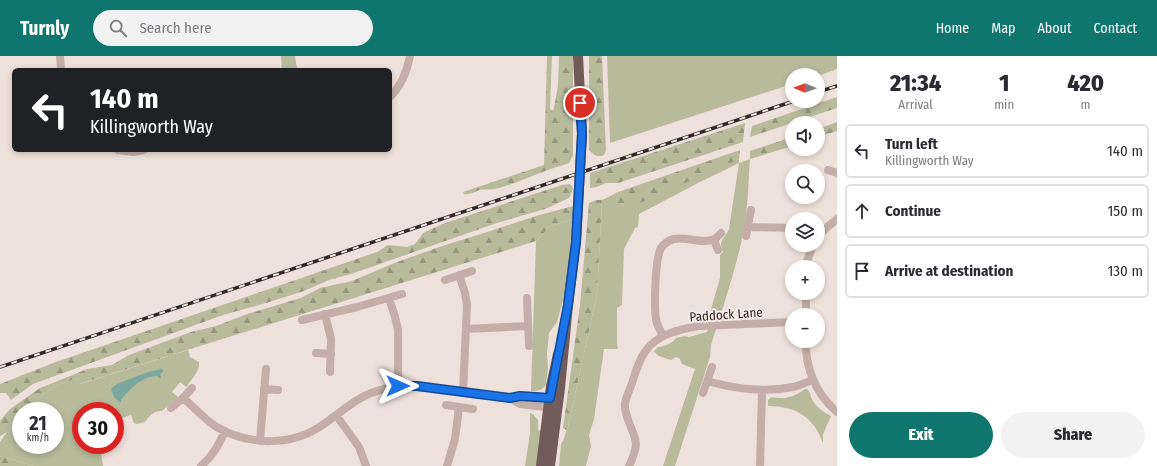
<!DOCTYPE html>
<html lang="en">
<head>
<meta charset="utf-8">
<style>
	body { margin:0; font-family:"Fira Sans Condensed",sans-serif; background:#f2f2f3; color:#2b2b33; height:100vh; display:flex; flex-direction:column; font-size:15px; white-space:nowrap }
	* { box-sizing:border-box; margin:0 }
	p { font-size:13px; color:#7c7c81 }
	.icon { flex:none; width:22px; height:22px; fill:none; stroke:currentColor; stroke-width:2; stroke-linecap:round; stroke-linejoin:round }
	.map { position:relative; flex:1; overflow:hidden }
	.sheet { display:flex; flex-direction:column; background:#fff; width:320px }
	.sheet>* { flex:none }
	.guide { position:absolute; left:12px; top:12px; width:380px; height:84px; border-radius:6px; box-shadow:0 2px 6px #0003; background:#202124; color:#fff; overflow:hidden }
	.needle { width:26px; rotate:271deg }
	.controls { position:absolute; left:785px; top:12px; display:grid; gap:8px }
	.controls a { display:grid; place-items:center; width:40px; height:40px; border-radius:50%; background:#fff; box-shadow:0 2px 6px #0003; font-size:20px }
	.speed { position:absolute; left:12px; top:346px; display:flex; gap:8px; font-size:20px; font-weight:700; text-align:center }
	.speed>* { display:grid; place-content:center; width:52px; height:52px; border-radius:50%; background:#fff; box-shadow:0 2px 6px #0003; line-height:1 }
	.speed small { font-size:10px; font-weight:400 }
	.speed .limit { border:6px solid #d22; background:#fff; color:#111 }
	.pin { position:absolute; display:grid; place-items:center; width:34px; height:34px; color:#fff; margin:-17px; border:2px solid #fff; border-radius:50%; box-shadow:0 1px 4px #0007 }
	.me { position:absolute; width:44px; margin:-22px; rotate:90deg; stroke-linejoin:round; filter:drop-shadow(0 0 3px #0008) }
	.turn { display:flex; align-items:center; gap:14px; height:84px; padding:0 12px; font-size:18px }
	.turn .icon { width:52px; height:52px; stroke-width:2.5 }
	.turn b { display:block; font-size:28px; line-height:34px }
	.eta { display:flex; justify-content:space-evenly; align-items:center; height:68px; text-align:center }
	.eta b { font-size:24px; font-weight:800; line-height:28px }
	.cta { display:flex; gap:8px; margin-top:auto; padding:8px 12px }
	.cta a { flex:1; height:46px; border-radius:24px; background:#0f766e; color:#fff; font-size:16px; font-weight:800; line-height:46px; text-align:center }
	.cta a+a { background:#f2f2f3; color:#2b2b33 }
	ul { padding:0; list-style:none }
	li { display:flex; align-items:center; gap:12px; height:54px; margin:0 8px 6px; padding:0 4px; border:2px solid #e1e1e2; border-radius:6px }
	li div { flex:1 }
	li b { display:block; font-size:15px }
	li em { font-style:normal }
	header { display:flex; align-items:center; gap:24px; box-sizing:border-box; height:56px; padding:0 20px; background:#0f766e; color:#fff }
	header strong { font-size:19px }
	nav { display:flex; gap:22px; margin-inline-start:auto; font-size:14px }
	.search { width:280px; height:36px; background:#f2f2f3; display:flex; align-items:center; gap:10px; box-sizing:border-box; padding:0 14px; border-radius:22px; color:#7c7c81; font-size:15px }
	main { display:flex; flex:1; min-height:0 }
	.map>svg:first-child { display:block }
</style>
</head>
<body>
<header>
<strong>Turnly</strong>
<div class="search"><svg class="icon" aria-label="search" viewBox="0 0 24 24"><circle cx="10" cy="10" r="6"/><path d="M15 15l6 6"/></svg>Search here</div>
<nav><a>Home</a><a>Map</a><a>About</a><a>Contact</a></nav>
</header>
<main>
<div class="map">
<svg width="837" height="410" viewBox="0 0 837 410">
	<defs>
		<pattern id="forest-firs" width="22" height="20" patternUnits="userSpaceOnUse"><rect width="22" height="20" fill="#b7bb9c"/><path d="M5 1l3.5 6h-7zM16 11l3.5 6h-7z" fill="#95987f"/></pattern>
	</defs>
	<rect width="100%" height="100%" fill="#eee0da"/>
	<path fill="#b7bb9c" d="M 281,0 L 295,0 L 297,13 L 306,12 L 306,14 L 282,14 Z
		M 607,0 L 837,0 L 837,13 L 818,20 L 792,19 L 792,28 L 610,87 Z
		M 739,103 L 739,107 L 750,103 C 748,130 748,157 742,183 C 734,219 722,254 711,289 L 710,301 L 675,410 L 663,410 L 695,313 L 682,308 L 680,303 L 676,301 L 671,304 L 659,300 L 654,296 L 654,295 L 658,291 C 664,291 673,287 676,282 L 685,280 L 689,281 L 707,276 L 712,260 L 711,253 L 720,222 L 720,199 L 723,196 C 718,184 724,184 729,173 L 739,107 L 698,127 L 639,158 L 638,171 L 635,172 L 624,193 L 622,249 L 617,252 L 617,288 L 618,293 L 604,293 L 594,363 L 589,379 L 591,390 L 586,410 L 559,410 L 561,388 C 565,383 565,376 568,371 L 597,238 L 602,144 L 618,136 L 616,146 Z
		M 573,163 L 566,233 L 557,266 L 549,277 L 547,297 L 548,311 L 546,329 C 542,334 538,335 531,335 L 536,185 L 551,170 Z
		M 188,294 L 190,301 L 199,306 C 200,315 192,323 186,331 L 180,326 L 172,336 L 178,341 L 162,355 C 155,354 149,360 145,366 L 137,368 L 134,367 L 131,359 L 116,364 L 118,372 L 115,373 L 115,355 L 81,355 L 81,389 L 100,389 L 103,410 L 34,410 L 0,400 L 0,386 L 7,376 L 21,363 L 21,389 L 55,389 L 55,355 L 29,355 L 44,337 L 58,329 L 78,322 L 80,328 Z
		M 805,333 L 807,333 C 811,336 810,341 813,345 C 817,352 824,356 831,360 L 823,378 L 823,387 C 814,361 795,350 768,350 L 768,344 L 770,342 C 773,341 776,342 780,342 C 789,343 798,338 805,333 Z
		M 530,357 L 533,358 L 538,364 L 538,374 L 542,375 L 538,410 L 525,410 L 530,377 Z"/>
	<path fill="url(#forest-firs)" d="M 547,0 L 552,0 L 550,52 L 551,54 L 553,54 L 554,52 L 558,30 L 559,0 L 573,0 L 573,99 L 569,107 C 562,110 555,111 548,114 C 530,120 513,129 495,133 C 490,134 484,133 479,134 C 474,136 470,139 464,138 L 463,136 L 544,109 Z
		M 589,0 L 602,0 L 606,94 L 604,99 C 597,102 594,99 589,94 Z
		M 837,41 L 837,52 L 750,81 L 752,70 Z
		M 837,66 L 837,75 L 818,81 L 818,73 Z
		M 745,67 L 743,86 L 618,127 L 606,127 L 596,131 L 590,132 L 590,117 Z
		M 792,81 L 792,90 L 750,103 L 750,95 Z
		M 740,94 L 739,103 L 617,157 L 616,146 L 618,136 Z
		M 570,128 L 572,130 L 573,133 L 569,142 L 545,153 L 497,167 L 351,218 L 329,224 L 304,235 L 266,247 L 223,259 L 33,328 L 11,344 L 6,337 L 0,337 L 0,328 L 56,306 L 377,196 L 388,189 L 407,191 L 415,188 L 423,177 L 442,168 L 562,129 Z
		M 596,144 L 602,144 L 597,238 L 568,371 L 566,374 L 563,372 L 580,249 L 589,147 Z
		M 573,150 L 573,163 L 551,170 L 536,185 L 79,328 L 78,322 L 58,329 L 44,337 L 29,355 L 21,355 L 21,363 L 7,376 L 0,380 L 0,365 L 10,353 L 40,332 L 70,320 L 87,313 L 112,309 L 129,299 L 191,276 L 216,270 L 247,258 L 301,242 L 320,232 L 352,225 L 397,206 L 445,189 L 478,179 L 536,160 Z
		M 0,400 L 34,410 L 0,410 Z"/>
	<path fill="#7ca79f" d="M 161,313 L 163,314 L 163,316 L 160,318 L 161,322 L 159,322 L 157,320 C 142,320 129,334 121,344 L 121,346 L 119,346 L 114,341 L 111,333 L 117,328 L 148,316 Z"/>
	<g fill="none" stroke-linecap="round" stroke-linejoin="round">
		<path stroke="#c4aea7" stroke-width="8" d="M 60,0 L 61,14
			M 390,41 C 402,29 407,16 410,0
			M 118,94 L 133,96 L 144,94
			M 828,114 L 837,117
			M 748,171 L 792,172
			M 746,180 L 751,154
			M 818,181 L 825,173 L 837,163
			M 714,184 L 718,194
			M 807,211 L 807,205 L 813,189
			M 459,219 L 465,237 L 467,249 L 463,337
			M 445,224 L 472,215
			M 389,242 L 395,261 L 398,274 L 398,330
			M 527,242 L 529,290
			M 325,258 L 331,283 L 330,316
			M 806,259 L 806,237
			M 302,264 L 357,251 L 402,238
			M 466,273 L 528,270
			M 663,280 C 660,274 657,269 656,263 C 654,249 655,203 661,192 C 664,188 669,184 674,183 C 686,180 703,189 714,183 C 717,182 719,179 721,177
			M 806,285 C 805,312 816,338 837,356
			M 316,297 L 331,298
			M 707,325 C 735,333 764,337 793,331 C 799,330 806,326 813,324
			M 264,333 L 278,334
			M 703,337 L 712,311
			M 183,342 C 194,351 203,362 215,370 C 248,390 292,391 324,368 C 344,354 360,338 384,333 C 407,328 430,332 453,335 C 472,338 491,340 510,342
			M 446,349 L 473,353
			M 171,352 L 183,342 L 192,332
			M 553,352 L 520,348 L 510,342 L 520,340 L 554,343
			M 336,359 L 359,391 L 366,410
			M 260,385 L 266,313
			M 201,410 C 213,400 219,388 225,375
			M 447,410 L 455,383 L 459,351
			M 629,410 C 632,404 635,396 636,389 C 636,376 624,363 625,348 C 626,340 631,331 633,324 C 636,314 639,304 645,296 C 656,278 681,273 699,270 L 792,266
			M 760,410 L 762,334"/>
		<path stroke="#725c5a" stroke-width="10" d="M 541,410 L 551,330 L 558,298
			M 550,410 L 560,332 L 568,249 L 576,186 L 582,78 L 578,0"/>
		<defs>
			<path id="rail" d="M 818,36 L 837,30
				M 0,311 L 794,45"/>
		</defs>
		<use href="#rail" stroke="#322827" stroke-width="3.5"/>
		<use href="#rail" stroke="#f6eae5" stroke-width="2" stroke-dasharray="6" stroke-linecap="butt"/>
	</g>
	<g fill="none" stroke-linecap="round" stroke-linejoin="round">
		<defs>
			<path id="route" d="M 398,330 L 417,330 L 510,342 L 520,340 L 550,342 L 568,249 L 576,186 L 582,78 L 580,47"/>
		</defs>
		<use href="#route" stroke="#114b97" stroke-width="10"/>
		<use href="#route" stroke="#1a73e8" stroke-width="7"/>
	</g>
	<g text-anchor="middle" stroke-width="4" stroke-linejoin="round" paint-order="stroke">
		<g font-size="13" fill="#322827" stroke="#f6eae5">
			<text transform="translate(726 258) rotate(-4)" y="5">Paddock Lane</text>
		</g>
	</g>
</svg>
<div class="controls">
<a><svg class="needle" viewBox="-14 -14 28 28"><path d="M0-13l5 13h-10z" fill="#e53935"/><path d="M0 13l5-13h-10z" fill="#7c7c81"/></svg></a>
<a><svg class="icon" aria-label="sound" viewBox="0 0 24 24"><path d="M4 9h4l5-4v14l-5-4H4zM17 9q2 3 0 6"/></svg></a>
<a><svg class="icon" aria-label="search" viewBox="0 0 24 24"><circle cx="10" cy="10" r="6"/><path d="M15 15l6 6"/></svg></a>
<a><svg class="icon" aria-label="layers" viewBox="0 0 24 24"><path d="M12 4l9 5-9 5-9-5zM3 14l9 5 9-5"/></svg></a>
<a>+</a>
<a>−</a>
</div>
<div class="speed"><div>21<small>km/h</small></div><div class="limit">30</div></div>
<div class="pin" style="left:580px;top:47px;background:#d93025"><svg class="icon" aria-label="arrive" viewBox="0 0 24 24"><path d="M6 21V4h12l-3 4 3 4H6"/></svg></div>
<svg class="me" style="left:398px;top:330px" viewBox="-20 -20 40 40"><path d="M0-17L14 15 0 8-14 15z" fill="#1a73e8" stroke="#fff" stroke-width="4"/></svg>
<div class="guide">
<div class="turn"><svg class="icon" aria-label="left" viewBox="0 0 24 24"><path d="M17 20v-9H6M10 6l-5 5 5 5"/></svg><div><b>140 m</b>Killingworth Way</div></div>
</div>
</div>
<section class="sheet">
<div class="eta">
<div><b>21:34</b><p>Arrival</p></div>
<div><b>1</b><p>min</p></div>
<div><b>420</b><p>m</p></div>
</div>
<ul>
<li><svg class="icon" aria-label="left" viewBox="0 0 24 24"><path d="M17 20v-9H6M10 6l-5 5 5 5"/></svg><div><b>Turn left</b><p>Killingworth Way</p></div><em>140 m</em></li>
<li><svg class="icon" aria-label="ahead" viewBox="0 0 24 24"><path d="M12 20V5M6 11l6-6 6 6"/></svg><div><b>Continue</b></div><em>150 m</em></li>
<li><svg class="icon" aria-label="arrive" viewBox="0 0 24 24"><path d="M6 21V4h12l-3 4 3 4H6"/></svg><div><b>Arrive at destination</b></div><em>130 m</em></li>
</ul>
<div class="cta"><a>Exit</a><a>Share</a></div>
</section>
</main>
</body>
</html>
